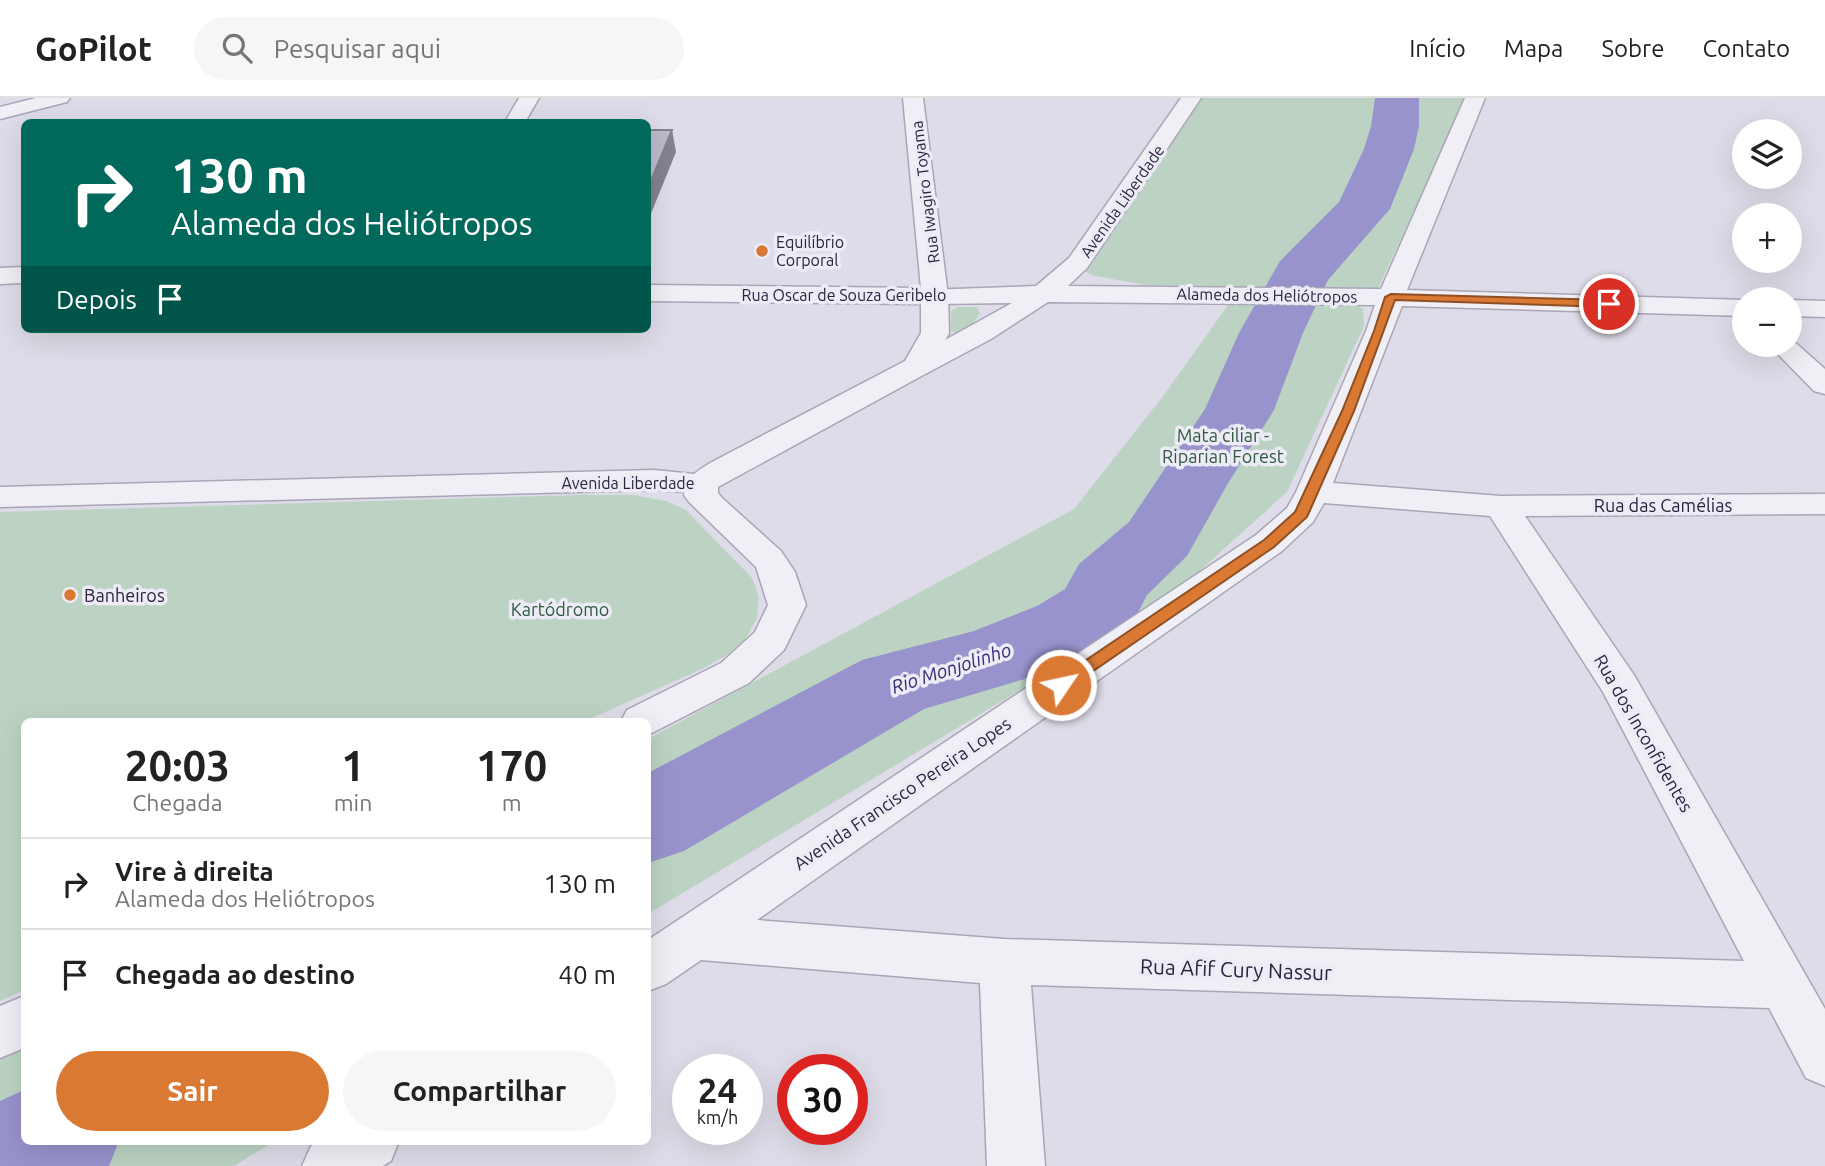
<!DOCTYPE html>
<html lang="pt">
<head>
<meta charset="utf-8">
<style>
  :root { --surface:#fff; --page:#f6f6f6; --text:#222; --muted:#767676; --line:#e0e0e0; --accent:#da7934 }
  body { margin:0; font-family:Ubuntu,sans-serif; background:var(--page); color:var(--text); height:100vh; display:flex; flex-direction:column; font-size:26px; white-space:nowrap }
  * { box-sizing:border-box; margin:0 }
  p { font-size:23px; color:var(--muted) }
  .icon { flex:none; width:38px; height:38px; fill:none; stroke:currentColor; stroke-width:2; stroke-linecap:round; stroke-linejoin:round }
  .map { position:relative; flex:1; overflow:hidden }
  .drawer { position:absolute; left:21px; top:620px; width:630px; height:427px; display:flex; flex-direction:column; background:var(--surface); border-radius:10px; box-shadow:0 7px 28px #0002 }
  .drawer>* { flex:none }
  .hud { position:absolute; left:21px; top:21px; width:630px; height:214px; border-radius:10px; box-shadow:0 7px 28px #0002; background:#00695c; color:#fff; overflow:hidden }
  .fabs { position:absolute; left:1732px; top:21px; display:grid; gap:14px }
  .fabs a { display:grid; place-items:center; width:70px; height:70px; border-radius:50%; background:var(--surface); box-shadow:0 7px 28px #0002; font-size:35px }
  .speed { position:absolute; left:672px; top:956px; display:flex; gap:14px; font-size:35px; font-weight:700; text-align:center }
  .speed>* { display:grid; place-content:center; width:91px; height:91px; border-radius:50%; background:var(--surface); box-shadow:0 7px 28px #0002; line-height:1 }
  .speed small { font-size:18px; font-weight:400 }
  .speed .limit { border:10px solid #d22; background:#fff; color:#111 }
  .pin { position:absolute; display:grid; place-items:center; width:60px; height:60px; color:#fff; margin:-30px; border:4px solid #fff; border-radius:50%; box-shadow:0 2px 7px #0007 }
  .me { position:absolute; width:77px; margin:-38px; rotate:56deg; stroke-linejoin:round; filter:drop-shadow(0 0 5px #0008) }
  .turn { display:flex; align-items:center; gap:24px; height:147px; padding:0 35px; font-size:32px }
  .turn .icon { width:91px; height:91px; stroke-width:2.5 }
  .turn b { display:block; font-size:49px; line-height:60px }
  .then { display:flex; align-items:center; height:66px; padding:0 35px; background:#0003; gap:14px; font-size:26px }
  .eta { display:flex; justify-content:space-evenly; align-items:center; height:119px; text-align:center }
  .eta b { font-size:42px; font-weight:700; line-height:49px }
  .primary-button { display:flex; gap:14px; margin-top:auto; padding:14px 35px }
  .primary-button a { flex:1; height:80px; border-radius:42px; background:var(--accent); color:#fff; font-size:28px; font-weight:700; line-height:80px; text-align:center }
  .primary-button a+a { background:var(--page); color:var(--text) }
  ul { padding:0; list-style:none }
  li { display:flex; align-items:center; gap:21px; height:91px; padding:0 35px; border-top:2px solid var(--line) }
  li div { flex:1 }
  li b { display:block; font-size:26px }
  li em { font-style:normal }
  header { display:flex; align-items:center; gap:42px; box-sizing:border-box; height:98px; padding:0 35px; background:var(--surface); border-bottom:2px solid var(--line) }
  header strong { font-size:33px }
  nav { display:flex; gap:38px; margin-inline-start:auto; font-size:24px }
  .search { width:490px; height:63px; background:var(--page); display:flex; align-items:center; gap:18px; box-sizing:border-box; padding:0 24px; border-radius:38px; color:var(--muted); font-size:26px }
  .map>svg:first-child { display:block }
  .green { fill:#bcd3c3 }
  .lines { fill:none; stroke-linecap:round; stroke-linejoin:round }
  .river { fill:#9893cc; fill-rule:evenodd }
  .minor-casing { stroke:#a8a5b5; stroke-width:3 }
  .tertiary-casing { stroke:#a8a5b5; stroke-width:3 }
  .minor { fill:#f1eff6; fill-rule:evenodd }
  .tertiary { fill:#f1eff6; fill-rule:evenodd }
  .shaded-wall { fill:#84828e }
  .building { fill:#bcb9cb; stroke:#84828e; stroke-width:2 }
  .route { fill:#da7934; stroke:#8e4f22; stroke-width:2 }
  .poi-dot { fill:#da7934; stroke:#edebf5; stroke-width:2.5 }
  .labels { text-anchor:middle; dominant-baseline:central; stroke-width:7; stroke-linejoin:round; paint-order:stroke }
  .far-street-label { font-size:16px; fill:#2a243f; stroke:#edebf5 }
  .far-poi-label { font-size:16px; fill:#2a243f; stroke:#edebf5; text-anchor:start }
  .park-label { font-size:18px; fill:#315c41; stroke:#edebf5 }
  .street-label { font-size:18px; fill:#2a243f; stroke:#edebf5 }
  .poi-label { font-size:18px; fill:#2a243f; stroke:#edebf5; text-anchor:start }
  .water-label { font-size:19px; font-style:italic; fill:#342b77; stroke:#edebf5 }
  .near-street-label { font-size:21px; fill:#2a243f; stroke:#edebf5 }
</style>
</head>
<body>
<header>
<strong>GoPilot</strong>
<div class="search"><svg class="icon" aria-label="search" viewBox="0 0 24 24"><circle cx="10" cy="10" r="6"/><path d="M15 15l6 6"/></svg>Pesquisar aqui</div>
<nav><a>Início</a><a>Mapa</a><a>Sobre</a><a>Contato</a></nav>
</header>
<div class="map">
<svg width="1825" height="1068" viewBox="0 0 1825 1068">
  <rect width="100%" height="100%" fill="#dedce8"/>
  <g class="green">
    <path d="M1202,0h265l-89,190 -233,-3 -50,-9 -13,-6z"/>
    <path d="M1348,202l15,9 1,17 -77,166 -91,82 -149,100 -399,240v-175l426,-230 90,-114 67,-94z"/>
    <path d="M958,209h19l3,6 -8,12 -18,8 -3,-3v-19z"/>
    <path d="M580,397h53l33,6 20,9 66,68 7,18 -2,22 -12,22 -18,15 -27,15 -115,51h-561v269l-24,11v-489z"/>
    <path d="M24,941v102h251l-41,25h-234v-116z"/>
  </g>
  <g class="lines">
    <g class="river">
      <path d="M1375,0h44v28l-5,23 -24,60 -62,71 -25,53 -29,77 -47,75 -40,71 -40,39 -16,31 -32,22 -61,27 -114,34 -240,142 -36,12v-90l214,-113 112,-29 63,-25 28,-17 14,-25 50,-42 76,-113 34,-76 41,-72 59,-59 25,-53 7,-23z"/>
      <path d="M24,992v51h95l-10,25h-109v-65z"/>
    </g>
    <g class="minor-casing">
      <g id="minor">
        <path d="M36,0h34l-3,4 -67,17v-12z"/>
        <path d="M519,0h20l-14,24h-20z"/>
        <path d="M1181,0h20l-114,170 -19,18 313,3 84,-191h20l-78,192 338,10v16l-343,-10 -69,177 168,13 324,-2v20l-300,2 109,159 191,334v77l-19,-8 -37,-70 -738,-23 14,181h-58l-7,-183 -279,-23 -35,24 -18,7v-51l608,-405 31,-27 9,-16 70,-161 9,-26 -327,-3 -57,37 -64,34 -10,3 -10,-3 -5,-6 5,-6 105,-58 -77,1 -9,-2 -4,-6 4,-6 110,-4 33,-28zM1324,405l166,13 113,176 141,269 -740,-22 -247,-19 525,-369 31,-29z"/>
        <path d="M1790,202l35,1v16l-35,-1z"/>
        <path d="M1790,240l35,31v25l-11,-3 -45,-46h21z"/>
        <path d="M654,372l60,6 5,7 -5,7 -12,3 -48,-3 -654,17v-20z"/>
        <path d="M319,1043h80l-8,20 -8,5h-81l9,-20z"/>
      </g>
    </g>
    <g class="tertiary-casing">
      <g id="tertiary">
        <path d="M903,0h20l25,198 1,37 -17,34 -5,6 -209,114v6l3,4 60,54 14,21 11,33 -22,45 -35,33 -101,52v-14h-27l6,-11 94,-47 34,-31 13,-27 -12,-38 -67,-65 -5,-7c2,-18 12,-23 26,-32l195,-102 16,-28v-29l-273,-3v-16l273,3z"/>
        <path d="M24,169v16l-24,1v-16z"/>
        <path d="M24,898v52l-24,10v-52z"/>
      </g>
    </g>
    <use href="#minor" class="minor"/>
    <use href="#tertiary" class="tertiary"/>
  </g>
  <path class="shaded-wall" d="M672,32l4,22 -28,69v-33z"/>
  <path class="building" d="M648,32h24l-24,58z"/>
  <path class="route" d="M1391,196l218,6 5,4 -5,3 -214,-7 -41,111 -47,106 -33,30 -207,142h-12l-2,-4 2,-4 209,-141 31,-28 47,-101 32,-80 11,-34z"/>
  <g class="poi-dot">
    <circle cx="762" cy="153" r="7"/>
    <circle cx="70" cy="497" r="7"/>
  </g>
  <g class="labels">
    <g class="far-street-label">
      <text transform="translate(925 94) rotate(-97)">Rua Iwagiro Toyama</text>
      <text transform="translate(1122 103) rotate(-55)">Avenida Liberdade</text>
      <text x="844" y="197">Rua Oscar de Souza Geribelo</text>
      <text transform="translate(1267 197) rotate(1)">Alameda dos Heliótropos</text>
      <text x="628" y="385">Avenida Liberdade</text>
    </g>
    <g class="far-poi-label">
      <text x="776" y="144">Equilíbrio<tspan x="776" dy="18">Corporal</tspan></text>
    </g>
    <g class="park-label">
      <text x="1223" y="337">Mata ciliar -<tspan x="1223" dy="21">Riparian Forest</tspan></text>
      <text x="560" y="511">Kartódromo</text>
    </g>
    <g class="street-label">
      <text x="1663" y="407">Rua das Camélias</text>
      <text transform="translate(1644 635) rotate(60)">Rua dos Inconfidentes</text>
      <text transform="translate(902 695) rotate(-34)">Avenida Francisco Pereira Lopes</text>
    </g>
    <g class="poi-label">
      <text x="84" y="497">Banheiros</text>
    </g>
    <g class="water-label">
      <text transform="translate(951 570) rotate(-18)">Rio Monjolinho</text>
    </g>
    <g class="near-street-label">
      <text transform="translate(1236 871) rotate(2)">Rua Afif Cury Nassur</text>
    </g>
  </g>
</svg>
<div class="fabs">
<a><svg class="icon" aria-label="layers" viewBox="0 0 24 24"><path d="M12 4l9 5-9 5-9-5zM3 14l9 5 9-5"/></svg></a>
<a>+</a>
<a>−</a>
</div>
<div class="speed"><div>24<small>km/h</small></div><div class="limit">30</div></div>
<div class="pin" style="left:1609px;top:206px;background:#d93025"><svg class="icon" aria-label="arrive" viewBox="0 0 24 24"><path d="M6 21V4h12l-3 4 3 4H6"/></svg></div>
<svg class="me" style="left:1061px;top:587px" viewBox="-20 -20 40 40"><circle r="17" fill="#da7934" stroke="#fff" stroke-width="3"/><path d="M0-11L8 9 0 5-8 9z" fill="#fff"/></svg>
<div class="hud">
<div class="turn"><svg class="icon" aria-label="right" viewBox="0 0 24 24"><path d="M7 20v-9h11M14 6l5 5-5 5"/></svg><div><b>130 m</b>Alameda dos Heliótropos</div></div>
<div class="then">Depois<svg class="icon" aria-label="arrive" viewBox="0 0 24 24"><path d="M6 21V4h12l-3 4 3 4H6"/></svg></div>
</div>
<section class="drawer">
<div class="eta">
<div><b>20:03</b><p>Chegada</p></div>
<div><b>1</b><p>min</p></div>
<div><b>170</b><p>m</p></div>
</div>
<ul>
<li><svg class="icon" aria-label="right" viewBox="0 0 24 24"><path d="M7 20v-9h11M14 6l5 5-5 5"/></svg><div><b>Vire à direita</b><p>Alameda dos Heliótropos</p></div><em>130 m</em></li>
<li><svg class="icon" aria-label="arrive" viewBox="0 0 24 24"><path d="M6 21V4h12l-3 4 3 4H6"/></svg><div><b>Chegada ao destino</b></div><em>40 m</em></li>
</ul>
<div class="primary-button"><a>Sair</a><a>Compartilhar</a></div>
</section>
</div>
</body>
</html>
